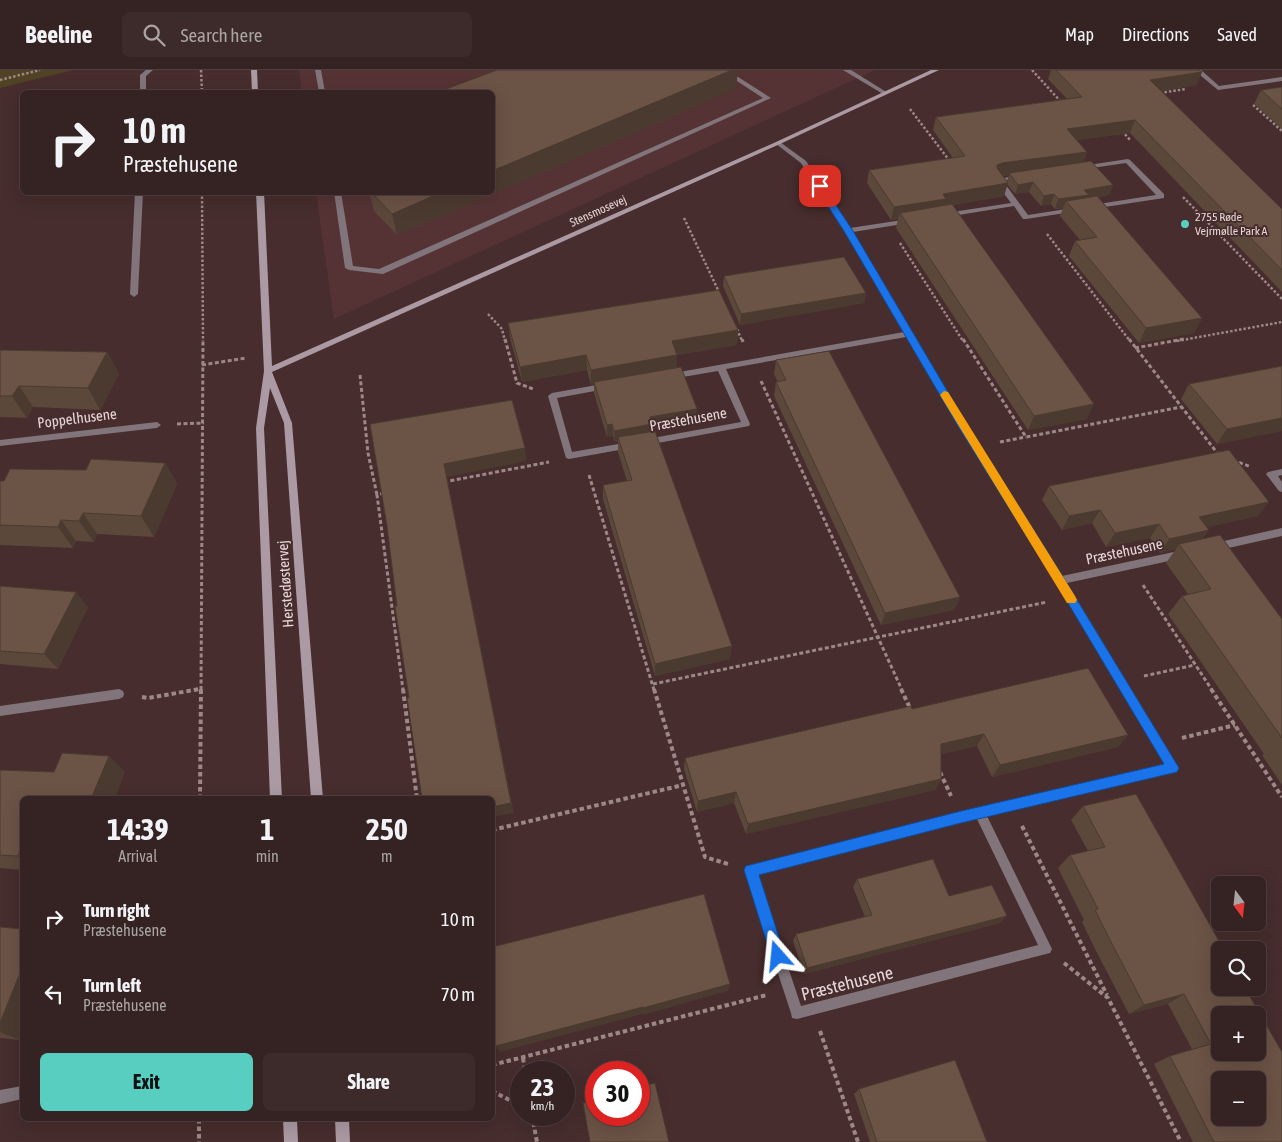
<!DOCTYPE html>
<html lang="en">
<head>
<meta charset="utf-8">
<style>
  :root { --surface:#352222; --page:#3d2a2a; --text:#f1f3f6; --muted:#aaa4a5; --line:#4f3f40; --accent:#58cec0 }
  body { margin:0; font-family:"Asap Condensed",sans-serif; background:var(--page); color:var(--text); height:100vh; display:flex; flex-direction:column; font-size:19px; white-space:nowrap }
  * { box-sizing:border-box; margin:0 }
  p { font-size:16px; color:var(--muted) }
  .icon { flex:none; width:28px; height:28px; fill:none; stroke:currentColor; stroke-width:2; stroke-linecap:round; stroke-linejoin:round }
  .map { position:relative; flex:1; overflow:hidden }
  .details { position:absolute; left:20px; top:726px; width:475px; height:325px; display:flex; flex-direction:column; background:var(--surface); border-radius:8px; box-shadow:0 5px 20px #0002,0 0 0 1px var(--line) }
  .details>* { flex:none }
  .hud { position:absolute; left:20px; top:20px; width:475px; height:105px; border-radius:8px; box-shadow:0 5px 20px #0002,0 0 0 1px var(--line); background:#352222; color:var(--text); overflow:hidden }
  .needle { width:32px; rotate:165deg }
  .tools { position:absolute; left:1211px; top:806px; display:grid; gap:10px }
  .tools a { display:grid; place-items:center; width:55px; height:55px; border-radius:8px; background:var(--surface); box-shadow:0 5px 20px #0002,0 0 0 1px var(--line); font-size:25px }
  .speed { position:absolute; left:510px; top:991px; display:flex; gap:10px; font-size:25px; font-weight:700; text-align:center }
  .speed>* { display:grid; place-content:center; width:65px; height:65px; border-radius:50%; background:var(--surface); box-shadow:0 5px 20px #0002,0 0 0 1px var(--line); line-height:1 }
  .speed small { font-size:12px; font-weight:400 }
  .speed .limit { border:8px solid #d22; background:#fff; color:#111 }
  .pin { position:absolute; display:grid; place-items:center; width:42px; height:42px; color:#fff; margin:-21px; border-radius:10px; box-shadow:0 2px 8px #0006 }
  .me { position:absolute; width:55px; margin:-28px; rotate:342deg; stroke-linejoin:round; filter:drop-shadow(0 0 4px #0008) }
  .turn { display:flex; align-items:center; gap:18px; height:105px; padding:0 20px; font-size:22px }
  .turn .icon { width:65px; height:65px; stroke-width:2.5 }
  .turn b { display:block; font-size:35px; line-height:42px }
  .eta { display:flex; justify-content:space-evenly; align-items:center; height:85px; text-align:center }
  .eta b { font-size:30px; font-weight:700; line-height:35px }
  .action { display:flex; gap:10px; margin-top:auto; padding:10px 20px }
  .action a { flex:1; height:58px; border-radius:8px; background:var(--accent); color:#111; font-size:20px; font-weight:700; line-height:58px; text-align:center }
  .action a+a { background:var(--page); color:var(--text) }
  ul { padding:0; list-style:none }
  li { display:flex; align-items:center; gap:15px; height:75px; padding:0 20px }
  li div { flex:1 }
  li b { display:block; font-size:19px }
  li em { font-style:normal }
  header { display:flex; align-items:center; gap:30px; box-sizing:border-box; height:70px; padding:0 25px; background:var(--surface); border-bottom:1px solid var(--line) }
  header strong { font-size:24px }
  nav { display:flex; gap:28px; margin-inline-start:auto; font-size:18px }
  .search { width:350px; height:45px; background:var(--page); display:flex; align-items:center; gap:12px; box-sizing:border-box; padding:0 18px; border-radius:8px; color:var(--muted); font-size:19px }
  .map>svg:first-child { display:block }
  .built { fill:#553334 }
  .green { fill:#504225 }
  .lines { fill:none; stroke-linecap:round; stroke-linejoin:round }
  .path-far2 { stroke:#9d8787; stroke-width:2.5; stroke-dasharray:2.5 2; stroke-linecap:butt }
  .path-far1 { stroke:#9d8787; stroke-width:3; stroke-dasharray:4 2.5; stroke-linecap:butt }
  .path { stroke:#9d8787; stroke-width:4; stroke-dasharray:4.5 3; stroke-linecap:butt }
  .lane { fill:#81757b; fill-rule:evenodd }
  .street { fill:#81757b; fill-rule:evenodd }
  .secondary { fill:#ab99a3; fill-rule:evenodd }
  .wall { fill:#5c473b; fill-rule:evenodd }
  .shaded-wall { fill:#4b3a30 }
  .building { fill:#6b5345; stroke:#4b3a30; fill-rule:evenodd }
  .route { fill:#1a73e8; stroke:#114b97 }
  .slow { fill:#f59e0b }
  .poi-dot { fill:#58cec0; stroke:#472d2d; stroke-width:2 }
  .labels { text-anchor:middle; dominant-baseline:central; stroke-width:4; stroke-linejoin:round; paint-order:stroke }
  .far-street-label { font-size:12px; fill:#e7d5d5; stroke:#472d2d }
  .far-poi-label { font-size:12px; fill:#e7d5d5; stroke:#472d2d; text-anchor:start }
  .street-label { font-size:15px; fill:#e7d5d5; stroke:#472d2d }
  .near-street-label { font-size:18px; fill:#e7d5d5; stroke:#472d2d }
</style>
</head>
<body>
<header>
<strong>Beeline</strong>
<div class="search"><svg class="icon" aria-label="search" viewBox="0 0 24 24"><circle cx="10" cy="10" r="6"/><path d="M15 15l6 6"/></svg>Search here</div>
<nav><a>Map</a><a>Directions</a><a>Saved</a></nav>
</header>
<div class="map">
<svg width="1282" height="1072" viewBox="0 0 1282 1072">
  <rect width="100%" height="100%" fill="#472d2d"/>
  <path class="built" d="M299,0h576l-541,249 -18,-126 176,-1v-100h-190z"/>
  <path class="green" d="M0,0h73l-73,18z"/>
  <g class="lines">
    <g class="path-far2">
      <path d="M201,0l1,22"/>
      <path d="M1032,0l30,33"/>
      <path d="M0,10l40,-10"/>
      <path d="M1160,23l26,-4"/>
      <path d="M1253,35l29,26"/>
      <path d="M910,39l39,51"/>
      <path d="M1122,61l9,10"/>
      <path d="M202,122l1,149"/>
      <path d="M1183,127l99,102"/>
      <path d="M684,148l35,74"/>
      <path d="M1047,164l83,107"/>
      <path d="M900,173l63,98"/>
      <path d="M488,244l14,15 3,12"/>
      <path d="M737,259l5,12"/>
      <path d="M1177,271l105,-19"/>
    </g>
    <g class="path-far1">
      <path d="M505,269l12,44 16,6"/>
      <path d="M742,269l1,3"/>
      <path d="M963,269l63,98 155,-30"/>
      <path d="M1129,269l89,115"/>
      <path d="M1135,278l49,-9"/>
      <path d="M202,295l44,-7"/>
      <path d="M360,305l8,78 9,42"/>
      <path d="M761,311l141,309"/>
      <path d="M177,354l27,-1"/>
      <path d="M1000,372l26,-5"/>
      <path d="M1233,390l18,7"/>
      <path d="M589,405l65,215"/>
      <path d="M444,412l105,-20"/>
      <path d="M384,423l-7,2 26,195"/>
      <path d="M1143,515l69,105"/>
      <path d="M1144,606l51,-11"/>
      <path d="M653,614l394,-82"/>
      <path d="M194,620l6,-1"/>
      <path d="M201,620l2,-351"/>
    </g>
    <g class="path">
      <path d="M403,619l14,110"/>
      <path d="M654,619l51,168 23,7"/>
      <path d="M901,619l9,19"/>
      <path d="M1211,619l71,108"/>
      <path d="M142,627l6,1 52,-9"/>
      <path d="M1182,668l53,-13"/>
      <path d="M940,702l11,24"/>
      <path d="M200,729l1,-110"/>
      <path d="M1022,756l85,169"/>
      <path d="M492,760l191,-45"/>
      <path d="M1064,893l44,35 73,144"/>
      <path d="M820,961l38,111"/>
      <path d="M523,988l2,14"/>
      <path d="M492,995l275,-70"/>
      <path d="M492,1021l29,15"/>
      <path d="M532,1045l5,27"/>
      <path d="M199,1049v23"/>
    </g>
    <g class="lane">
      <path d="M146,0h7l-7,6v16h-6v-17z"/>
      <path d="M315,0h6l4,22h-6z"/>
      <path d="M720,0h7l44,28 -388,176 -34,-4 -4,-2 -11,-76h7l12,74 26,3 384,-171z"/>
      <path d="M843,0h8l37,23 -5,1z"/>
      <path d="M135,122h8l-5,102 -4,3 -4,-3z"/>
    </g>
    <g class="street">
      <path d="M1194,0h7l18,16 63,-9v4l-64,9z"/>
      <path d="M776,72h4l26,19 44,67 59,-9 4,2 -4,2 -56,9 111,189 98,155 121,-26 5,4 -5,4 -116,25 112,185 -2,4 -4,1 -186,43 63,129 2,4 -2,4 -253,66 -5,-1 -1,-5 -47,-143 2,-4 215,-54 204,-47 -108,-182 -99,-158 -52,-88 -180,32 24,55 -1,2 -102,19 -3,-1 -1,-2 4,-3 94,-17 -23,-51 -47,8 -3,-1v-4l236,-42 -60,-101 -43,-68 -25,-19zM977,749l61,126 -237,61 -44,-132z"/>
      <path d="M1128,89l2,1 34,34v4l-138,21h-3l-9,-13 -68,11 -4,-2 4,-2 65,-10 -17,-23 2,-1zM1126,93l30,32 -128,20 -25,-34z"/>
      <path d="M608,313l4,3 -1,2 -54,10 15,54 58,-10 4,3 -4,3 -61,11 -3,-1 -18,-62 4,-3z"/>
      <path d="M157,352l4,3 -4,3 -157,18v-6z"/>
      <path d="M1282,399v6l-4,1 4,6v10l-3,-1 -13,-17 2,-2z"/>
      <path d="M1282,458v8l-67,15 -5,-4 5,-4z"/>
      <path d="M119,619l4,2 1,3 -1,3 -4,2 -119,17v-10z"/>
      <path d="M22,1016v13l-22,5v-14z"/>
    </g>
    <g class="secondary">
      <path d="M251,0h6l1,22h-6z"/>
      <path d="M931,0h8l-159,74 -508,228 20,51 31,376h-12l-27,-376 -14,-35 -6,40 18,371h-12l-14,-371 8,-57 -8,-179h8l8,174 504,-224z"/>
      <path d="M283,1049h14l1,23h-14z"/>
      <path d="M335,1049h14l1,23h-14z"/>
    </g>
  </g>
  <g class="wall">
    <path d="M1051,0l151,2 -6,13 -35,6 121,118v83l-152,-159 -53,7 10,12 -4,10 30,23 -4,10 -12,2 105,121 -8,15 -55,10 -70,-87 6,-15 5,-1 -20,-24 3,-8 -8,1 -4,-5 -10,2 -12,-14 -14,2 -8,-10 -3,12 -52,9 135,214 -59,11 -132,-202 2,-9 -7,1 -24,-37 2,-13 84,-12 -20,-28 3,-13 131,-18 -19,-20zM1009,105l-2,6 -5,-5z"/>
    <path d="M1282,17v42l-28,-25 7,-14z"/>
    <path d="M736,19l-339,146 -23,-24 -5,-19h123z"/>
    <path d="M724,206l142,17 -2,10 -124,22 -17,-39z"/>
    <path d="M508,253l230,7 -1,15 -60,10v12l19,54 -44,8v2l78,228 -75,17 -52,-177v-14l24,-4 -9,-29v-10h-3l-2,-6 -6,1 -13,-44v-9l-3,1 -4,-15 -65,12 -12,-44z"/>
    <path d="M0,280l107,2 12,22 -19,36 -67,-3 -6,11 -27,-1z"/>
    <path d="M776,290l184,237 -6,13 -73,15 -107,-229 2,-14h2l-4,-8z"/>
    <path d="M1282,296v65l-65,13 -36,-45 8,-15z"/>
    <path d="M165,393l12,21 -23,53 -57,-3 -3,8 -18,-1 -3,7 -73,-3v-64h4l82,-11z"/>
    <path d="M1049,416l209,30 -52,11 -3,12 79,80v166l-20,-30 2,-1 -96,-140 14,-18 6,-2 -22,-31 10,-14 -16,4 -10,-15 -44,9 -14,-24 -30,7 -20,-30z"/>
    <path d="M0,516l88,21 -30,62 -58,-5z"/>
    <path d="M912,639l216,26 -10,12 -126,30 -15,-31 -36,8v25l-6,11 -189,44 -12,-31 -37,9 -13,-43 1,-11z"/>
    <path d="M0,700l54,2h71l-103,27v71l-22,-2z"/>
    <path d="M1083,736l199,336h-89l-39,-78 16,-8 22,-7 -24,-45 -39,10 -34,-65 -13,-27 2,-2 -26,-52 12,-13 18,-4 -17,-31z"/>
    <path d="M857,809l92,17 51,27 -196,51 -11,-33 3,-7 69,-17 -12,-30z"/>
    <path d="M0,857l22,2v104l-2,7 -20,-2z"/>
    <path d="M859,1019l128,53h-117l-16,-48z"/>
  </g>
  <g class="shaded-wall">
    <path d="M732,0h6l-2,19 -339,146 -5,-21 50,-22h50v-21z"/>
    <path d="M1202,2l-6,13 -51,8 5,-13z"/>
    <path d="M1135,50l-5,13 -68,9 5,-13z"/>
    <path d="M1087,82l-5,13 -73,8v2l-11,1 -5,2 4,-13 5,-2z"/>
    <path d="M1033,112l-4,10 -14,2 3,-9z"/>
    <path d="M1008,113l-4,13 -104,17 -2,6 -7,1 3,-13 49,-13z"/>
    <path d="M1113,115l-4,10 -43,6 -3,7 -8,1 3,-10 26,-9z"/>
    <path d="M1054,124l-3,10 -10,2 3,-10z"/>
    <path d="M866,223l-2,10 -124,22 1,-11z"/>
    <path d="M1202,248l-8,15 -55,10 7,-15z"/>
    <path d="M738,260l-1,15 -60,10v15l-83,12v2l-3,1v-15l81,-29z"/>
    <path d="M107,282l12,22 -19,36 -12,-22z"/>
    <path d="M586,285l1,15 -65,12 -2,-15z"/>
    <path d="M19,316l14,21 -6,11 -15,-22z"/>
    <path d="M1094,334l-7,15 -59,11 6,-14z"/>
    <path d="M697,339l-1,12 -44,8v7l-34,1v5h-3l-1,-11 36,-14z"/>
    <path d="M1282,348v13l-65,13 10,-15z"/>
    <path d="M612,354l1,12 -6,1v-12z"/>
    <path d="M525,378l2,13 -80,16 67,336 -22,4v-10l-48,-343z"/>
    <path d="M165,393l12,21 -23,53 -13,-21z"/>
    <path d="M1269,432l-11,14 -69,15 10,-14z"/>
    <path d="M1100,440l-8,13 -30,7 7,-14z"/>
    <path d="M83,443l14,21 -3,8 -15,-21z"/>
    <path d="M61,450l15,21 -3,7 -15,-21z"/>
    <path d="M1159,454l-9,14 -44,9 9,-14z"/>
    <path d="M1209,460l-10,14h-20l-3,5 -16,4 9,-14z"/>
    <path d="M76,522l12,15 -30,62 -14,-15z"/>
    <path d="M960,527l-6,13 -73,15 4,-12z"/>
    <path d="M732,576l-2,13 -75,17v-12z"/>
    <path d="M984,664l-7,12 -42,10 6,-12z"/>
    <path d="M1128,665l-10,12 -126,30 8,-12z"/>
    <path d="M109,686l16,16 -10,27h-24z"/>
    <path d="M941,709l-6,11 -189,44 2,-10z"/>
    <path d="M736,722l-2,11 -37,9 1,-11z"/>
    <path d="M20,780l2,1v8l-4,-3z"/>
    <path d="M1007,846l-7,7 -196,51 3,-6z"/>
    <path d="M22,898v65l-2,7 -20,-8v-9z"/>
    <path d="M730,914l-2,7 -85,24v-7z"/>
    <path d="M1184,924l-16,10 -39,10 15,-9z"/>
    <path d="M643,937v7l-143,38 -4,-6z"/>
  </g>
  <g class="building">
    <path d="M497,0h235l-240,101v-79h-54z"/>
    <path d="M1056,0h143l3,2 -52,8 132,129v61l-147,-150 -68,9 20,23 -85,11 -5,2v3l11,15 -65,11 3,5 -52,8 -25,-37 96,-14 -29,-39 146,-20z"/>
    <path d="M1282,17v22l-21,-19z"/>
    <path d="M1091,91l22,24 -29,5 5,5 -31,4 -4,-5 -10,2 -11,-14 -15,3 -9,-12z"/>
    <path d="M371,122h71l-50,22z"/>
    <path d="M1097,126l105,122 -56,10 -71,-87 22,-4 -31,-36z"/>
    <path d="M952,134l142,200 -60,12 -134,-203z"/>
    <path d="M844,187l22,36 -125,21 -17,-38z"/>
    <path d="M719,220l19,40 -66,11 5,14 -86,15 -5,-15 -66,12 -12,-44z"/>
    <path d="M0,280l107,2 -19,36 -69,-2 -7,10h-12z"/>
    <path d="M829,281l131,246 -75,16 -109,-231 10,-2 -10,-20z"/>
    <path d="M1282,296v52l-55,11 -38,-45z"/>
    <path d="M681,297l16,42 -47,8 2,7 -38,7 -2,-7 -5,1 -13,-43z"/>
    <path d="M512,330l13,48 -81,16 67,339 -19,4v-8h-70l-15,-101h2l-14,-92h2l-10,-80 -17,-102z"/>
    <path d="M655,361l77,215 -77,18 -52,-179 29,-5 -14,-43z"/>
    <path d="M1229,380l40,52 -70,15 10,13 -40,9 -10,-15 -44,9 -15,-23 -31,6 -20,-30z"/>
    <path d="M91,389l74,4 -24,53 -58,-3 -4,8 -18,-1 -3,7 -58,-2v-44h4l6,-12 76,1z"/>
    <path d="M1220,465l62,84v119l-100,-142 29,-7 -32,-45z"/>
    <path d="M0,516l76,6 -32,62 -44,-3z"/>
    <path d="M1088,598l40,67 -128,30 -16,-31 -43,10v35l-193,45 -12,-32 -38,9 -13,-43 226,-52 1,3z"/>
    <path d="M62,683l47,3 -18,43h-69v51h-2l-2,6 -18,-1v-85l54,2z"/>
    <path d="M1136,724l88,156h-4v38h25l37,64v90h-68l-44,-86 41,-12 -27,-50 -40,11 -35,-67 -14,-28 3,-1 -28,-54 35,-8 -22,-41zM1220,945h38v37h-38zM1220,1010h38v38h-38z"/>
    <path d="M933,789l16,37 43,-11 15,31 -200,52 -11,-34 76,-19 -15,-36z"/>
    <path d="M704,824l26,90 -87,24v-1l-147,39 -4,-22v-77z"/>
    <path d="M0,857l22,2v39l-22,55z"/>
    <path d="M955,990l32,82h-110l-18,-53z"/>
    <path d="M655,1013l14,59h-79l-7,-39 13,-3v15h43v-28z"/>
  </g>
  <path class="route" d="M820,113l2,1 31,47 112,190 98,156 116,191 -2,4 -4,1 -212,50 -202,52 26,81 -2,5 -5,2 -5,-2 -2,-5 -27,-86 2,-4 215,-55 203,-47 -108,-181 -98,-157 -114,-195 -29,-45z"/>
  <path class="slow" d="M944,321l4,1 127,204 2,4 -2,3h-8l-127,-208z"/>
  <circle class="poi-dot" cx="1185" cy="154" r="5"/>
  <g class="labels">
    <g class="far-street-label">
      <text transform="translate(598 141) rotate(-24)">Stensmosevej</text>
    </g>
    <g class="far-poi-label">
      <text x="1195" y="147">2755 Røde<tspan x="1195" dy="14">Vejrmølle Park A</tspan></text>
    </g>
    <g class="street-label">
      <text transform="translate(77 348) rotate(-7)">Poppelhusene</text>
      <text transform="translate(688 349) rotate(-10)">Præstehusene</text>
      <text transform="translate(1124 481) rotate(-12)">Præstehusene</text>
      <text transform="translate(285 514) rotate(-94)">Herstedøstervej</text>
    </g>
    <g class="near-street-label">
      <text transform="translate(847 913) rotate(-14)">Præstehusene</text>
    </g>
  </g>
</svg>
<div class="tools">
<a><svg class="needle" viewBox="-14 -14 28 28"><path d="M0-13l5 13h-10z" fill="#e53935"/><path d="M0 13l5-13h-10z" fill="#aaa4a5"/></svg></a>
<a><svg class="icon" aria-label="search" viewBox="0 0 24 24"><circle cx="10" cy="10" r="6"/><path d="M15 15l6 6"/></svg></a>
<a>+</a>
<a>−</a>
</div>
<div class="speed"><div>23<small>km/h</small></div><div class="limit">30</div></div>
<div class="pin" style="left:820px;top:116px;background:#d93025"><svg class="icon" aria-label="arrive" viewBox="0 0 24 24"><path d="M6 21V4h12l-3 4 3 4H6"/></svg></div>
<svg class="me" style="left:778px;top:886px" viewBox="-20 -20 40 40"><path d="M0-17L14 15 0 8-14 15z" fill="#1a73e8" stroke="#fff" stroke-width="4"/></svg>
<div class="hud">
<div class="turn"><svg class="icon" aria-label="right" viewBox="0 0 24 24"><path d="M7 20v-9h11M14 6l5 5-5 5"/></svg><div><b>10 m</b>Præstehusene</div></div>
</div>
<section class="details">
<div class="eta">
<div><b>14:39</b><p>Arrival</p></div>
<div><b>1</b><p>min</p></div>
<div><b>250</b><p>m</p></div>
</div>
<ul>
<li><svg class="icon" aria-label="right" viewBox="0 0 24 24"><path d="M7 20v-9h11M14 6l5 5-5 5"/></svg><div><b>Turn right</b><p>Præstehusene</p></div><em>10 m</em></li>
<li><svg class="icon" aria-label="left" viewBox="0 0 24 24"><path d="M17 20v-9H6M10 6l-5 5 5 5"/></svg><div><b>Turn left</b><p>Præstehusene</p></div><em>70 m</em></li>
</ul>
<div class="action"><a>Exit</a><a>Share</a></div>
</section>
</div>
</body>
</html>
